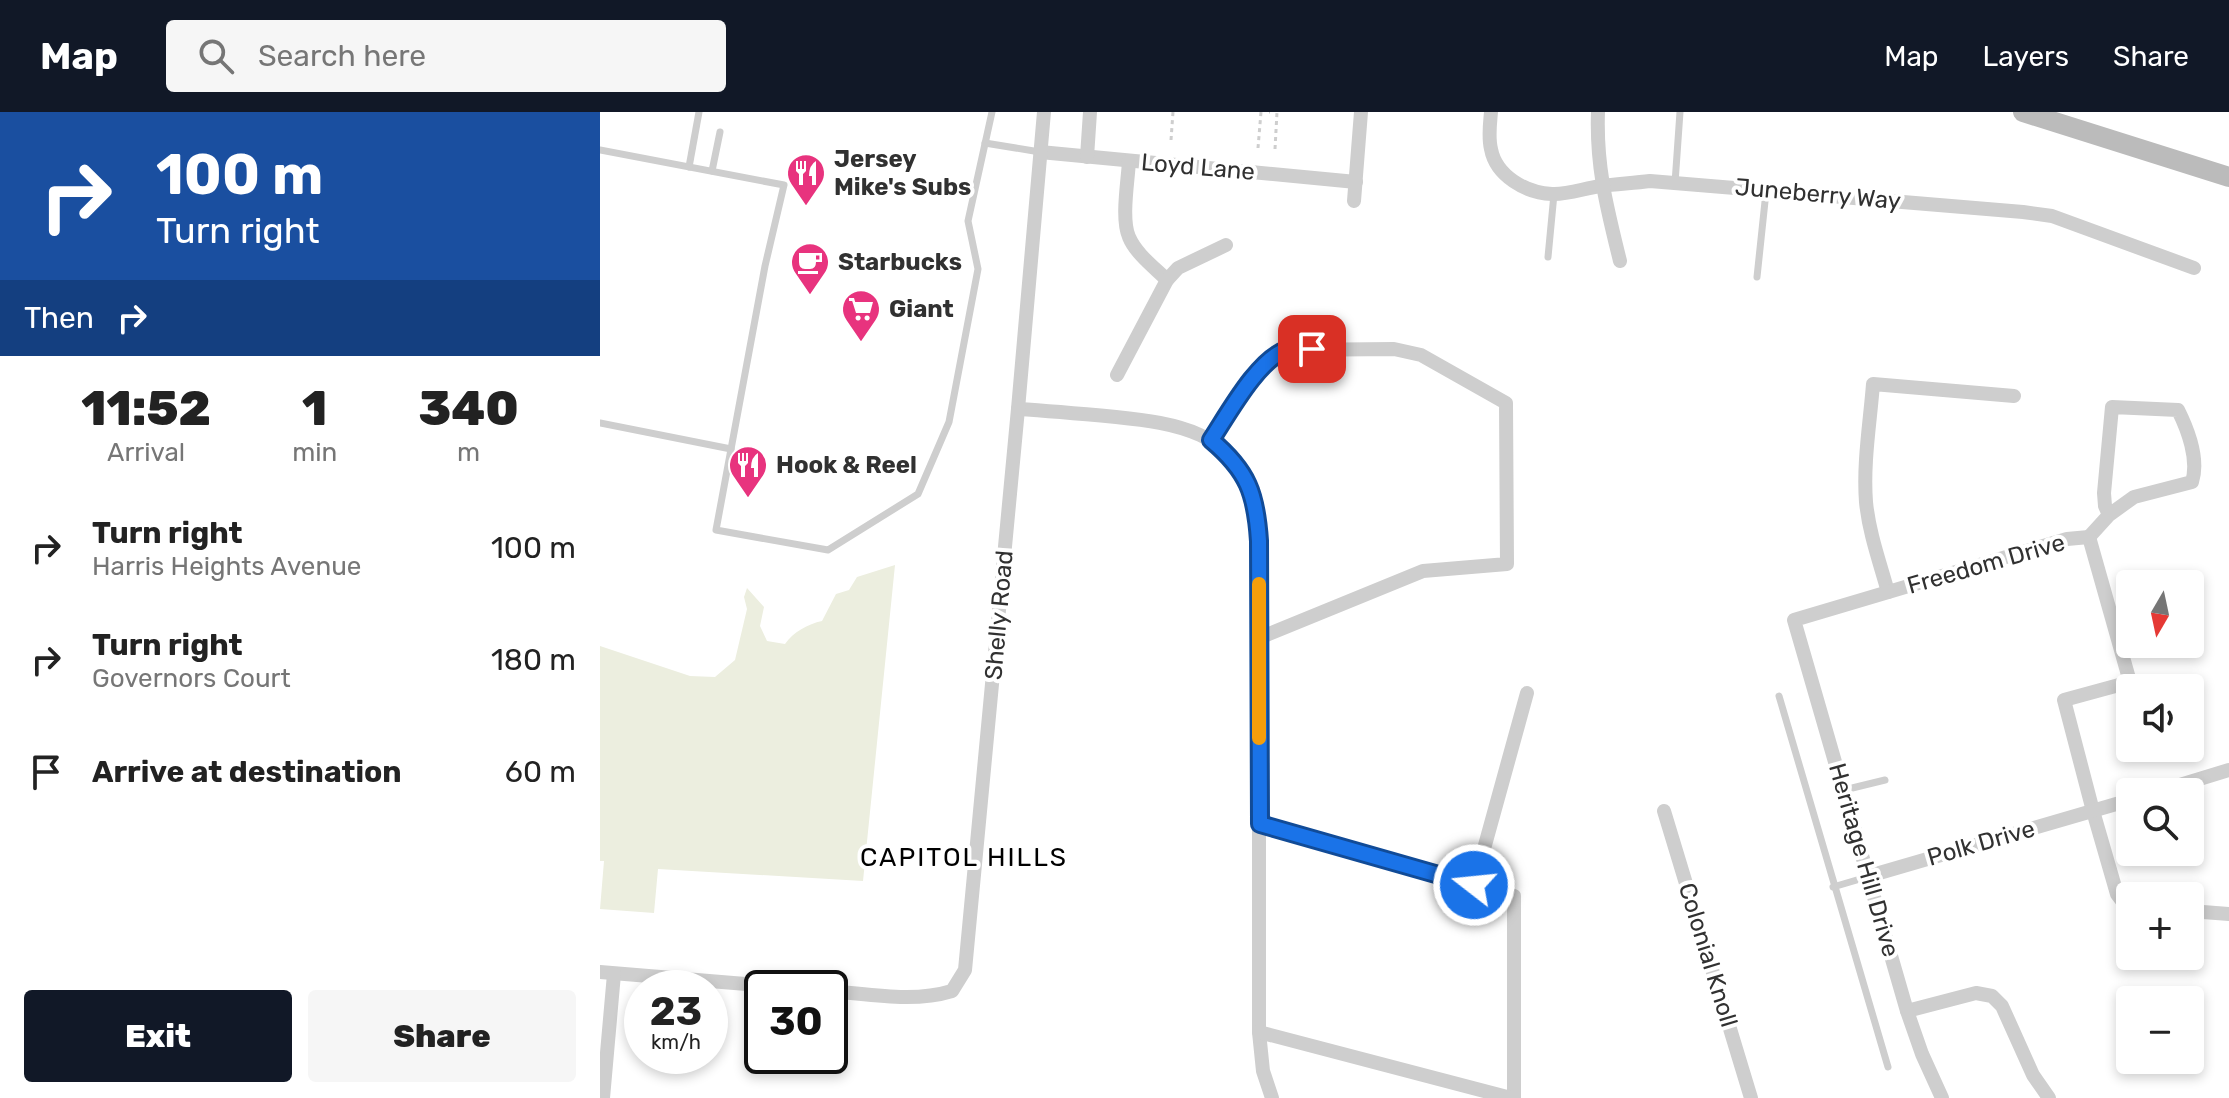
<!DOCTYPE html>
<html lang="en">
<head>
<meta charset="utf-8">
<style>
  :root { --surface:#fff; --page:#f6f6f6; --text:#222; --muted:#767676; --accent:#111827 }
  body { margin:0; font-family:Rubik,sans-serif; background:var(--page); color:var(--text); height:100vh; display:flex; flex-direction:column; font-size:30px; white-space:nowrap }
  * { box-sizing:border-box; margin:0 }
  p { font-size:26px; color:var(--muted) }
  .icon { flex:none; width:44px; height:44px; fill:none; stroke:currentColor; stroke-width:2; stroke-linecap:round; stroke-linejoin:round }
  .map { position:relative; flex:1; overflow:hidden }
  .drawer { display:flex; flex-direction:column; background:var(--surface); width:600px }
  .drawer>* { flex:none }
  .banner { background:#1a4fa0; color:#fff; overflow:hidden }
  .needle { width:52px; rotate:189deg }
  .fabs { position:absolute; left:1516px; top:458px; display:grid; gap:16px }
  .fabs a { display:grid; place-items:center; width:88px; height:88px; border-radius:8px; background:var(--surface); box-shadow:0 4px 12px #0003; font-size:40px }
  .speed { position:absolute; left:24px; top:858px; display:flex; gap:16px; font-size:40px; font-weight:700; text-align:center }
  .speed>* { display:grid; place-content:center; width:104px; height:104px; border-radius:50%; background:var(--surface); box-shadow:0 4px 12px #0003; line-height:1 }
  .speed small { font-size:20px; font-weight:400 }
  .speed .limit { border:4px solid #111; border-radius:12px; background:#fff; color:#111 }
  .pin { position:absolute; display:grid; place-items:center; width:68px; height:68px; color:#fff; margin:-34px; border-radius:16px; box-shadow:0 4px 12px #0006 }
  .me { position:absolute; width:88px; margin:-44px; rotate:286deg; stroke-linejoin:round; filter:drop-shadow(0 0 6px #0008) }
  .turn { display:flex; align-items:center; gap:28px; height:168px; padding:0 24px; font-size:36px }
  .turn .icon { width:104px; height:104px; stroke-width:2.5 }
  .turn b { display:block; font-size:56px; line-height:68px }
  .then { display:flex; align-items:center; height:76px; padding:0 24px; background:#0003; gap:16px; font-size:30px }
  .eta { display:flex; justify-content:space-evenly; align-items:center; height:136px; text-align:center }
  .eta b { font-size:48px; font-weight:800; line-height:56px }
  .button { display:flex; gap:16px; margin-top:auto; padding:16px 24px }
  .button a { flex:1; height:92px; border-radius:8px; background:var(--accent); color:#fff; font-size:32px; font-weight:800; line-height:92px; text-align:center }
  .button a+a { background:var(--page); color:var(--text) }
  ul { padding:0; list-style:none }
  li { display:flex; align-items:center; gap:24px; height:112px; padding:0 24px }
  li div { flex:1 }
  li b { display:block; font-size:30px }
  li em { font-style:normal }
  header { display:flex; align-items:center; gap:48px; box-sizing:border-box; height:112px; padding:0 40px; background:var(--accent); color:#fff }
  header strong { font-size:38px }
  nav { display:flex; gap:44px; margin-inline-start:auto; font-size:28px }
  .search { width:560px; height:72px; background:var(--page); display:flex; align-items:center; gap:20px; box-sizing:border-box; padding:0 28px; border-radius:8px; color:var(--muted); font-size:30px }
  main { display:flex; flex:1; min-height:0 }
  .map>svg:first-child { display:block }
  .green { fill:#eceedf }
  .lines { fill:none; stroke-linecap:round; stroke-linejoin:round }
  .path { stroke:#cecece; stroke-width:3; stroke-dasharray:4 4; stroke-linecap:butt }
  .lane { stroke:#cecece; stroke-width:7 }
  .street { stroke:#cecece; stroke-width:14 }
  .secondary { stroke:#bbb; stroke-width:20 }
  .route-casing { stroke:#114b97; stroke-width:20 }
  .route { stroke:#1a73e8; stroke-width:14 }
  .slow { stroke:#f59e0b; stroke-width:14 }
  .labels { text-anchor:middle; dominant-baseline:central; stroke-width:8; stroke-linejoin:round; paint-order:stroke }
  .poi-label { font-size:24px; font-weight:bold; fill:#313131; stroke:#fff; text-anchor:start }
  .street-label { font-size:24px; fill:#313131; stroke:#fff }
  .neighbourhood-label { font-size:26px; letter-spacing:2px; fill:#000; stroke:#fff }
</style>
</head>
<body>
<header>
<strong>Map</strong>
<div class="search"><svg class="icon" aria-label="search" viewBox="0 0 24 24"><circle cx="10" cy="10" r="6"/><path d="M15 15l6 6"/></svg>Search here</div>
<nav><a>Map</a><a>Layers</a><a>Share</a></nav>
</header>
<main>
<section class="drawer">
<div class="banner">
<div class="turn"><svg class="icon" aria-label="right" viewBox="0 0 24 24"><path d="M7 20v-9h11M14 6l5 5-5 5"/></svg><div><b>100 m</b>Turn right</div></div>
<div class="then">Then<svg class="icon" aria-label="right" viewBox="0 0 24 24"><path d="M7 20v-9h11M14 6l5 5-5 5"/></svg></div>
</div>
<div class="eta">
<div><b>11:52</b><p>Arrival</p></div>
<div><b>1</b><p>min</p></div>
<div><b>340</b><p>m</p></div>
</div>
<ul>
<li><svg class="icon" aria-label="right" viewBox="0 0 24 24"><path d="M7 20v-9h11M14 6l5 5-5 5"/></svg><div><b>Turn right</b><p>Harris Heights Avenue</p></div><em>100 m</em></li>
<li><svg class="icon" aria-label="right" viewBox="0 0 24 24"><path d="M7 20v-9h11M14 6l5 5-5 5"/></svg><div><b>Turn right</b><p>Governors Court</p></div><em>180 m</em></li>
<li><svg class="icon" aria-label="arrive" viewBox="0 0 24 24"><path d="M6 21V4h12l-3 4 3 4H6"/></svg><div><b>Arrive at destination</b></div><em>60 m</em></li>
</ul>
<div class="button"><a>Exit</a><a>Share</a></div>
</section>
<div class="map">
<svg width="1629" height="986" viewBox="0 0 1629 986">
  <rect width="100%" height="100%" fill="#fff"/>
  <path class="green" d="M295,453l-32,316 -205,-12 -4,44 -54,-4 4,-48h-4v-215l90,30 25,1 20,-17 12,-51 -3,-12 3,-9 17,19 -4,19 7,15 18,3c8,-12 23,-20 37,-23l14,-27 13,-4 8,-13z"/>
  <g class="lines">
    <g class="path">
      <path d="M669,0h1"/>
      <path d="M571,28l2,-28"/>
      <path d="M658,36l3,-36"/>
      <path d="M675,37l2,-37"/>
    </g>
    <g class="lane">
      <path d="M385,31l55,9"/>
      <path d="M0,38l184,35 -19,81 -49,264 112,20 90,-56 31,-72 29,-153 -10,-48 24,-109"/>
      <path d="M89,55l10,-55"/>
      <path d="M112,59l8,-39"/>
      <path d="M1075,71l5,-71"/>
      <path d="M948,145l6,-63"/>
      <path d="M1157,165l9,-85"/>
      <path d="M0,311l131,26"/>
      <path d="M1179,584l109,371"/>
      <path d="M1244,678l41,-10"/>
      <path d="M1233,775l34,-10"/>
    </g>
    <g class="street">
      <path d="M891,0c-1,12 -3,25 0,37 5,27 35,44 61,45 15,1 33,-6 49,-8 16,-2 33,-3 49,-5l373,31 29,4 142,52"/>
      <path d="M998,0c-2,55 9,96 22,149"/>
      <path d="M440,40l316,30"/>
      <path d="M487,45l3,-45"/>
      <path d="M529,49c-1,20 -8,58 0,76 7,17 26,31 38,43"/>
      <path d="M754,89l7,-89"/>
      <path d="M517,263l50,-95 11,-12 48,-23"/>
      <path d="M418,297c33,2 66,5 98,8 59,6 119,15 138,81 4,14 4,29 5,43v491l4,39 9,27"/>
      <path d="M611,328l46,-68 11,-12 20,-10 106,-1 27,6 85,48 1,161 -84,7 -164,67"/>
      <path d="M1489,425l41,145 -66,18 29,111 24,83 6,8 7,3"/>
      <path d="M1489,425l20,-22 25,-18 58,-15c7,-22 -4,-52 -14,-72l-66,-3 -8,86 1,13 4,9"/>
      <path d="M1288,480c-8,-29 -19,-59 -22,-90 -3,-39 4,-79 7,-118l141,12"/>
      <path d="M1557,680l72,-22"/>
      <path d="M1064,699l87,287"/>
      <path d="M660,712l254,72v202"/>
      <path d="M1269,764l261,-76"/>
      <path d="M874,773l53,-192"/>
      <path d="M1590,799l39,3"/>
      <path d="M0,860l195,16"/>
      <path d="M230,879c40,3 83,12 122,0l13,-21 53,-561 26,-297"/>
      <path d="M1307,899l69,-18 16,3 10,10 31,69 16,23"/>
      <path d="M659,920l252,66"/>
      <path d="M3,986l11,-124"/>
      <path d="M1342,986l-20,-44 -15,-43 -113,-391 273,-81 22,-2"/>
    </g>
    <path class="secondary" d="M1423,0l206,65"/>
  </g>
  <g class="lines">
    <g class="route-casing">
      <path id="route" d="M712,237c-8,1 -18,-1 -25,1 -28,7 -60,66 -76,90 37,31 45,54 48,101l1,283 214,61"/>
    </g>
    <use href="#route" class="route"/>
    <path class="slow" d="M659,472v154"/>
  </g>
  <defs>
    <g id="restaurant-pin" transform="scale(2)"><path d="M0 17L-7.5 6A9.5 9.5 0 1 1 7.5 6Z" fill="#e8337e" stroke="#fff"/><path d="M-5-6h1v4h1v-4h1v4h1v-4h1v5L-1.5 .5V6h-2V.5L-5-1ZM5-6V6H3V1.5H1.5Q1.5-4 5-6Z" fill="#fff"/></g>
    <g id="cafe-pin" transform="scale(2)"><path d="M0 17L-7.5 6A9.5 9.5 0 1 1 7.5 6Z" fill="#e8337e" stroke="#fff"/><path d="M-5.5-4.5H6V0H3Q3 3.5 0 3.5H-2.5Q-5.5 3.5-5.5 0ZM3-3.2v2h1.7v-2ZM-6 4.5H4V6H-6Z" fill="#fff"/></g>
    <g id="supermarket-pin" transform="scale(2)"><path d="M0 17L-7.5 6A9.5 9.5 0 1 1 7.5 6Z" fill="#e8337e" stroke="#fff"/><path d="M-6-5.5h2.5l.6 2H6L4.5 2H-2.5L-4.4-4H-6ZM-1.5 3.2a1.3 1.3 0 1 0 .1 0ZM3 3.2a1.3 1.3 0 1 0 .1 0Z" fill="#fff"/></g>
  </defs>
  <g fill-rule="evenodd">
    <use href="#restaurant-pin" x="206" y="61"/>
    <use href="#cafe-pin" x="210" y="150"/>
    <use href="#supermarket-pin" x="261" y="197"/>
    <use href="#restaurant-pin" x="148" y="353"/>
  </g>
  <g class="labels">
    <g class="poi-label">
      <text x="234" y="47">Jersey<tspan x="234" dy="28">Mike's Subs</tspan></text>
      <text x="238" y="150">Starbucks</text>
      <text x="289" y="197">Giant</text>
      <text x="176" y="353">Hook &amp; Reel</text>
    </g>
    <g class="street-label">
      <text transform="translate(598 55) rotate(5)">Loyd Lane</text>
      <text transform="translate(1218 82) rotate(5)">Juneberry Way</text>
      <text transform="translate(1386 452) rotate(-16)">Freedom Drive</text>
      <text transform="translate(399 503) rotate(-85)">Shelly Road</text>
      <text transform="translate(1381 731) rotate(-16)">Polk Drive</text>
      <text transform="translate(1264 748) rotate(74)">Heritage Hill Drive</text>
      <text transform="translate(1108 843) rotate(73)">Colonial Knoll</text>
    </g>
    <g class="neighbourhood-label">
      <text x="364" y="745">CAPITOL HILLS</text>
    </g>
  </g>
</svg>
<div class="fabs">
<a><svg class="needle" viewBox="-14 -14 28 28"><path d="M0-13l5 13h-10z" fill="#e53935"/><path d="M0 13l5-13h-10z" fill="#767676"/></svg></a>
<a><svg class="icon" aria-label="sound" viewBox="0 0 24 24"><path d="M4 9h4l5-4v14l-5-4H4zM17 9q2 3 0 6"/></svg></a>
<a><svg class="icon" aria-label="search" viewBox="0 0 24 24"><circle cx="10" cy="10" r="6"/><path d="M15 15l6 6"/></svg></a>
<a>+</a>
<a>−</a>
</div>
<div class="speed"><div>23<small>km/h</small></div><div class="limit">30</div></div>
<div class="pin" style="left:712px;top:237px;background:#d93025"><svg class="icon" aria-label="arrive" viewBox="0 0 24 24"><path d="M6 21V4h12l-3 4 3 4H6"/></svg></div>
<svg class="me" style="left:874px;top:773px" viewBox="-20 -20 40 40"><circle r="17" fill="#1a73e8" stroke="#fff" stroke-width="3"/><path d="M0-11L8 9 0 5-8 9z" fill="#fff"/></svg>
</div>
</main>
</body>
</html>
